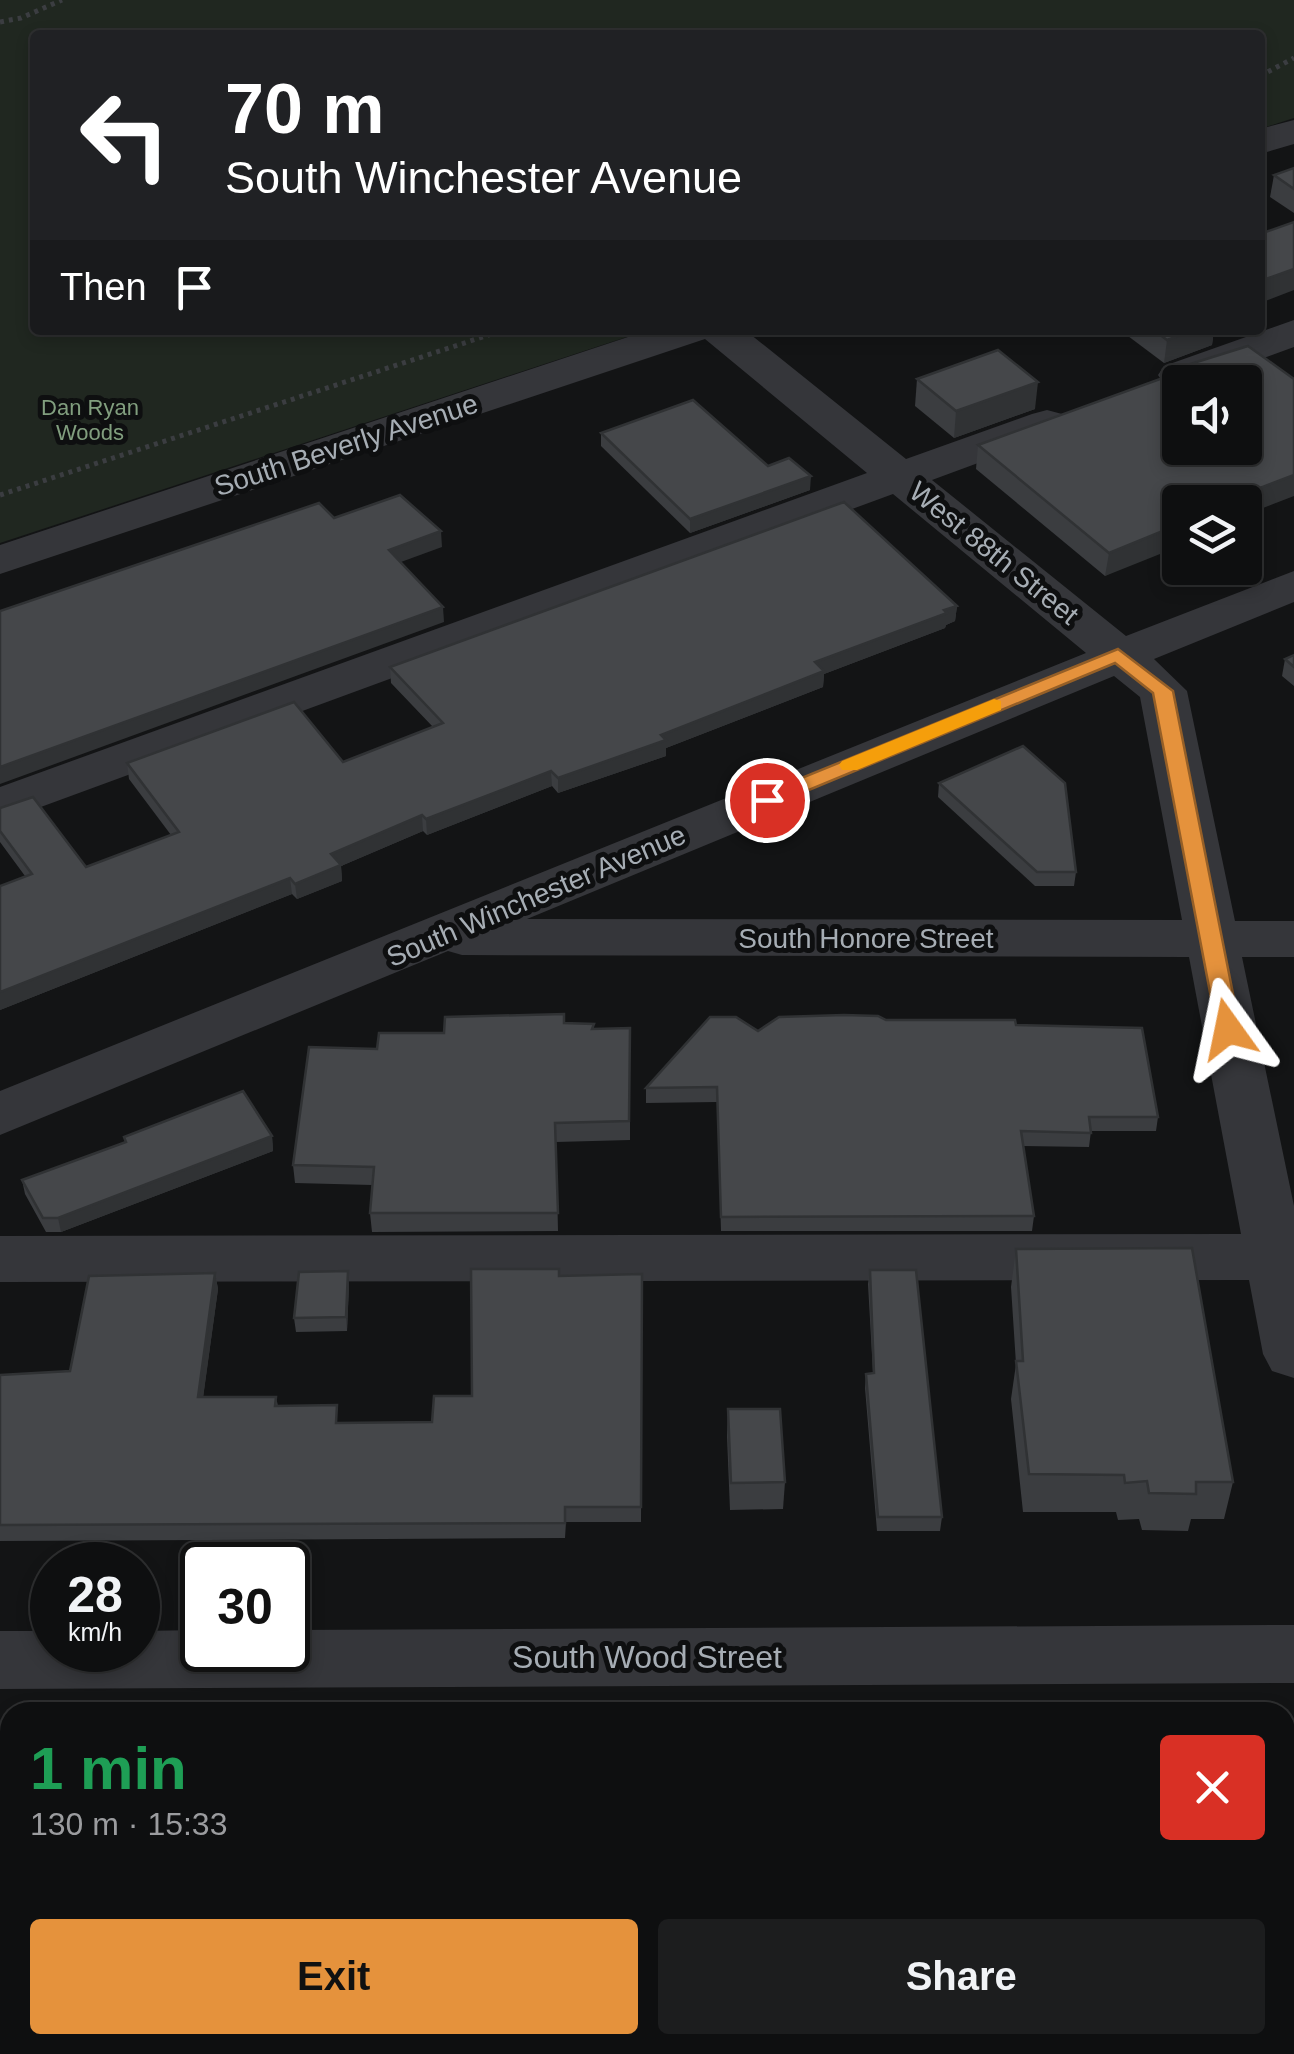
<!DOCTYPE html>
<html lang="en">
<head>
<meta charset="utf-8">
<style>
  :root { --surface:#0e0f10; --page:#1c1d1e; --text:#f1f3f6; --muted:#9b9c9f; --line:#2e2f30; --accent:#e5923c }
  body { margin:0; font-family:Helvetica,sans-serif; background:var(--page); color:var(--text); height:100vh; display:flex; flex-direction:column; font-size:38px; white-space:nowrap }
  * { box-sizing:border-box; margin:0 }
  p { font-size:32px; color:var(--muted) }
  .icon { flex:none; width:55px; height:55px; fill:none; stroke:currentColor; stroke-width:2; stroke-linecap:round; stroke-linejoin:round }
  .map { position:relative; flex:1; overflow:hidden }
  .panel { position:absolute; left:0px; top:1702px; width:1295px; height:352px; display:flex; flex-direction:column; background:var(--surface); border-radius:30px 30px 0 0; box-shadow:0 5px 15px #0003,0 0 0 2px var(--line) }
  .panel>* { flex:none }
  .guide { position:absolute; left:30px; top:30px; width:1235px; height:305px; border-radius:10px; box-shadow:0 5px 15px #0003,0 0 0 2px var(--line); background:#202124; color:#fff; overflow:hidden }
  .controls { position:absolute; left:1162px; top:365px; display:grid; gap:20px }
  .controls a { display:grid; place-items:center; width:100px; height:100px; border-radius:10px; background:var(--surface); box-shadow:0 5px 15px #0003,0 0 0 2px var(--line); font-size:50px }
  .speed { position:absolute; left:30px; top:1542px; display:flex; gap:20px; font-size:50px; font-weight:700; text-align:center }
  .speed>* { display:grid; place-content:center; width:130px; height:130px; border-radius:50%; background:var(--surface); box-shadow:0 5px 15px #0003,0 0 0 2px var(--line); line-height:1 }
  .speed small { font-size:25px; font-weight:400 }
  .speed .limit { border:5px solid #111; border-radius:15px; background:#fff; color:#111 }
  .pin { position:absolute; display:grid; place-items:center; width:85px; height:85px; color:#fff; margin:-42px; border:5px solid #fff; border-radius:50%; box-shadow:0 2px 10px #0007 }
  .me { position:absolute; width:110px; margin:-55px; rotate:348deg; stroke-linejoin:round; filter:drop-shadow(0 0 8px #0008) }
  .turn { display:flex; align-items:center; gap:35px; height:210px; padding:0 30px; font-size:45px }
  .turn .icon { width:130px; height:130px; stroke-width:2.5 }
  .turn b { display:block; font-size:70px; line-height:85px }
  .then { display:flex; align-items:center; height:95px; padding:0 30px; background:#0003; gap:20px; font-size:38px }
  .round { display:grid; place-items:center; flex:none; width:105px; height:105px; border-radius:10px; background:var(--page) }
  .head { display:flex; align-items:center; justify-content:space-between; height:170px; padding:0 30px }
  h1 { font-size:60px; font-weight:700; line-height:75px; color:#1e9e55 }
  .cta { display:flex; gap:20px; margin-top:auto; padding:20px 30px }
  .cta a { flex:1; height:115px; border-radius:10px; background:var(--accent); color:#111; font-size:40px; font-weight:700; line-height:115px; text-align:center }
  .cta a+a { background:var(--page); color:var(--text) }
  .map>svg:first-child { display:block }
  .green { fill:#202720 }
  .lines { fill:none; stroke-linecap:round; stroke-linejoin:round }
  .path { stroke:#3b3d41; stroke-width:5; stroke-dasharray:4 5; stroke-linecap:butt }
  .minor { fill:#35363a; fill-rule:evenodd }
  .wall { fill:#3b3d40 }
  .shaded-wall { fill:#303234 }
  .building { fill:#45474a; stroke:#303234; stroke-width:2.5; fill-rule:evenodd }
  .route { fill:#e5923c; stroke:#955f27; stroke-width:2.5 }
  .slow { fill:#f59e0b }
  .labels { text-anchor:middle; dominant-baseline:central; stroke-width:10; stroke-linejoin:round; paint-order:stroke }
  .far-park-label { font-size:22px; fill:#819e7e; stroke:#0e0f10 }
  .street-label { font-size:28px; fill:#a6adb4; stroke:#0e0f10 }
  .near-street-label { font-size:32px; fill:#a6adb4; stroke:#0e0f10 }
</style>
</head>
<body>
<div class="map">
<svg width="1294" height="2054" viewBox="0 0 1294 2054">
  <rect width="100%" height="100%" fill="#131415"/>
  <path class="green" d="M0,0h1294v118l-34,11v-94h-1225v295h613l-648,213z"/>
  <g class="lines">
    <g class="path">
      <path d="M0,22l21,-4 41,-18"/>
      <path d="M1260,76l34,-18"/>
      <path d="M0,495l504,-165"/>
    </g>
    <g class="minor">
      <path d="M1294,120v24l-34,10v-25z"/>
      <path d="M1294,320v27l-96,35h-18l-1,6 -15,-4 -6,-9 6,-9z"/>
      <path d="M649,330h96l161,129 126,-45 15,-4 15,4 7,9 -7,9 -130,48 194,156 168,-65v31l-140,57 33,32 48,230h59v36h-52l52,249v172l-22,-7 -9,-17 -14,-74 -1249,2v-46l1241,-2 -52,-277 -727,-2 -14,-4 -448,184v-44l1086,-438 -193,-159 -893,328v-35l867,-314 -162,-134 -705,235v-29zM1114,676l26,21 42,223 -655,-1z"/>
      <path d="M1294,1625v58l-1294,6v-58h52v19h86v-19l64,-1v20h86v-20z"/>
    </g>
  </g>
  <g class="wall">
    <path d="M1294,168v45l-24,-16 4,-22z"/>
    <path d="M1120,330h94l-2,15 -48,18z"/>
    <path d="M917,379l118,30 -81,29 -39,-32z"/>
    <path d="M601,433l167,33 42,24 -120,43 -89,-87z"/>
    <path d="M978,445l267,57 -140,74 -129,-107z"/>
    <path d="M957,606l-2,15 -9,4 -1,3 -121,46 -1,13 -157,61v8l-108,37 -6,-7 -125,49 -4,-4 -82,35 1,15 -45,18 -5,-5 -292,116v-124l25,-10 -25,-34v-34l86,59 85,-32 -42,-56 -2,-16 216,-1 90,-35 -42,-44 -1,-16z"/>
    <path d="M1294,655v31l-12,-10 3,-17z"/>
    <path d="M939,783l137,89 -2,14h-39l-97,-89z"/>
    <path d="M886,1020l130,5 142,92 -2,14h-65l-2,16 -66,-1 11,70 -2,15h-311l-4,-129 -71,1v-15l112,-57z"/>
    <path d="M564,1023l30,6 36,-1v112l-74,2 2,89 -186,1 -2,-19 2,-28 -77,-2 -2,-18 84,-116 67,-16z"/>
    <path d="M272,1136l1,15 -212,81h-15l-21,-38 -3,-14 103,-38 -1,-5z"/>
    <path d="M1016,1249l217,233 -9,37h-33l-3,12 -46,-1 -3,-11 -21,1 -2,-8h-93l-12,-113 5,-35 -5,-77z"/>
    <path d="M870,1270l72,247 -2,14h-63l-12,-143 1,-14 7,-1 -5,-89z"/>
    <path d="M215,1273l3,16 -15,108h73l2,9 61,17 93,-1 40,-26 87,-120 83,-2 -1,248h-75l-1,16 -565,3v-166l70,-4z"/>
    <path d="M349,1285l-2,46 -51,1 -2,-14z"/>
    <path d="M728,1409l57,73 -2,27 -53,1 -3,-74z"/>
    <path d="M0,1776h10v171l-10,1z"/>
    <path d="M1175,2045h97l1,9h-96z"/>
  </g>
  <g class="shaded-wall">
    <path d="M1294,269v21l-34,13v-22z"/>
    <path d="M1195,330h19l-2,15 -48,18 3,-23z"/>
    <path d="M1038,382l-3,27 -81,29 2,-27z"/>
    <path d="M1294,475v21l-49,19v-13h-15l1,-3z"/>
    <path d="M811,476l-1,14 -120,43v-14z"/>
    <path d="M1180,524v22l-75,30 4,-23z"/>
    <path d="M441,531l1,16 -52,19 -1,-16z"/>
    <path d="M957,606l-2,15 -9,4 -1,3 -121,46 -1,13 -157,61v8l-108,37v-15l103,-43 154,-73z"/>
    <path d="M443,607l1,15 -444,162v-17z"/>
    <path d="M551,771l1,15 -125,49 -1,-16z"/>
    <path d="M422,815l1,16 -82,35 1,15 -45,18 -2,-15 36,-30z"/>
    <path d="M290,878l2,16 -292,116v-18z"/>
    <path d="M272,1136l1,15 -212,81 -3,-14z"/>
    <path d="M348,1271l1,14 -2,46 -1,-14z"/>
    <path d="M215,1273l3,16 -17,124 -3,-16z"/>
  </g>
  <g class="building">
    <path d="M1294,168v21l-20,-14z"/>
    <path d="M1294,222v47l-34,12v-47z"/>
    <path d="M1154,330h41l-28,10z"/>
    <path d="M1248,346l46,33v96l-63,24 4,3h-55v22l-71,29 -131,-108 207,-75 2,-5zM1180,382h65v66h-65z"/>
    <path d="M998,350l40,32 -82,29 -39,-32z"/>
    <path d="M693,400l75,66 21,-8 22,18 -121,43 -89,-86z"/>
    <path d="M400,495l41,36 -52,19 54,57 -443,160v-156l319,-108 15,15z"/>
    <path d="M844,502l113,104 -13,4 3,3 -132,49 9,9 -163,64 5,5 -108,38 -7,-7 -125,48 -4,-4 -91,39 10,11 -46,19 -5,-6 -290,114v-106l32,-12 -32,-43v-23l33,-11 53,70 93,-35 -52,-69 167,-61 49,60 100,-39 -53,-56z"/>
    <path d="M1294,655v12l-9,-8z"/>
    <path d="M1023,746l42,37 11,89h-39l-98,-89z"/>
    <path d="M564,1014v9l30,1 -2,5 38,-1 -1,93 -74,2 3,90h-188l4,-46 -81,-2 16,-118 68,2 2,-16h65l1,-16z"/>
    <path d="M844,1015l34,1 8,4h129l1,5 126,3 16,89h-69l2,16 -70,-2 13,85 -313,1 -4,-130 -71,1 64,-71h26l22,14 21,-14z"/>
    <path d="M243,1091l29,45 -214,82h-15l-21,-38 104,-38 -2,-5z"/>
    <path d="M1192,1248l41,234h-37v12l-47,-1 -2,-12 -22,2 -1,-8 -95,-1 -13,-113h7l-7,-112z"/>
    <path d="M471,1269h88v7l83,-2 -1,233h-76v16l-565,2v-150l70,-4 19,-95 126,-3 -17,124h78l-1,9 62,-1 -1,18 96,-1 2,-26h38z"/>
    <path d="M870,1270h46l26,247h-64l-12,-143 8,-1z"/>
    <path d="M348,1271l-2,46 -52,1 5,-46z"/>
    <path d="M728,1409h52l5,73 -54,1z"/>
    <rect x="0" y="1776" width="10" height="157"/>
    <path d="M49,2045h74l-1,9h-74z"/>
    <rect x="473" y="2045" width="72" height="9"/>
    <path d="M659,2045h241l84,2 1,7h-326z"/>
    <path d="M1180,2045h92l1,9h-91z"/>
  </g>
  <path class="route" d="M1118,649l55,42 67,338 -4,6 -8,2 -11,-8 -64,-336 -38,-30 -340,141 -8,2 -10,-6 3,-5z"/>
  <path class="slow" d="M994,699l7,2v9l-144,60h-15l-3,-5 3,-4z"/>
  <g class="labels">
    <g class="far-park-label">
      <text x="90" y="407">Dan Ryan<tspan x="90" dy="25">Woods</tspan></text>
    </g>
    <g class="street-label">
      <text transform="translate(346 445) rotate(-18)">South Beverly Avenue</text>
      <text transform="translate(994 553) rotate(39)">West 88th Street</text>
      <text transform="translate(536 896) rotate(-23)">South Winchester Avenue</text>
      <text x="866" y="938">South Honore Street</text>
    </g>
    <g class="near-street-label">
      <text x="647" y="1657">South Wood Street</text>
    </g>
  </g>
</svg>
<div class="controls">
<a><svg class="icon" aria-label="sound" viewBox="0 0 24 24"><path d="M4 9h4l5-4v14l-5-4H4zM17 9q2 3 0 6"/></svg></a>
<a><svg class="icon" aria-label="layers" viewBox="0 0 24 24"><path d="M12 4l9 5-9 5-9-5zM3 14l9 5 9-5"/></svg></a>
</div>
<div class="speed"><div>28<small>km/h</small></div><div class="limit">30</div></div>
<div class="pin" style="left:767px;top:800px;background:#d93025"><svg class="icon" aria-label="arrive" viewBox="0 0 24 24"><path d="M6 21V4h12l-3 4 3 4H6"/></svg></div>
<svg class="me" style="left:1228px;top:1029px" viewBox="-20 -20 40 40"><path d="M0-17L14 15 0 8-14 15z" fill="#e5923c" stroke="#fff" stroke-width="4"/></svg>
<div class="guide">
<div class="turn"><svg class="icon" aria-label="left" viewBox="0 0 24 24"><path d="M17 20v-9H6M10 6l-5 5 5 5"/></svg><div><b>70 m</b>South Winchester Avenue</div></div>
<div class="then">Then<svg class="icon" aria-label="arrive" viewBox="0 0 24 24"><path d="M6 21V4h12l-3 4 3 4H6"/></svg></div>
</div>
<section class="panel">
<div class="head"><div><h1>1 min</h1><p>130 m · 15:33</p></div><a class="round" style="background:#d93025;color:#fff"><svg class="icon" aria-label="close" viewBox="0 0 24 24"><path d="M6 6l12 12M18 6L6 18"/></svg></a></div>
<div class="cta"><a>Exit</a><a>Share</a></div>
</section>
</div>
</body>
</html>
